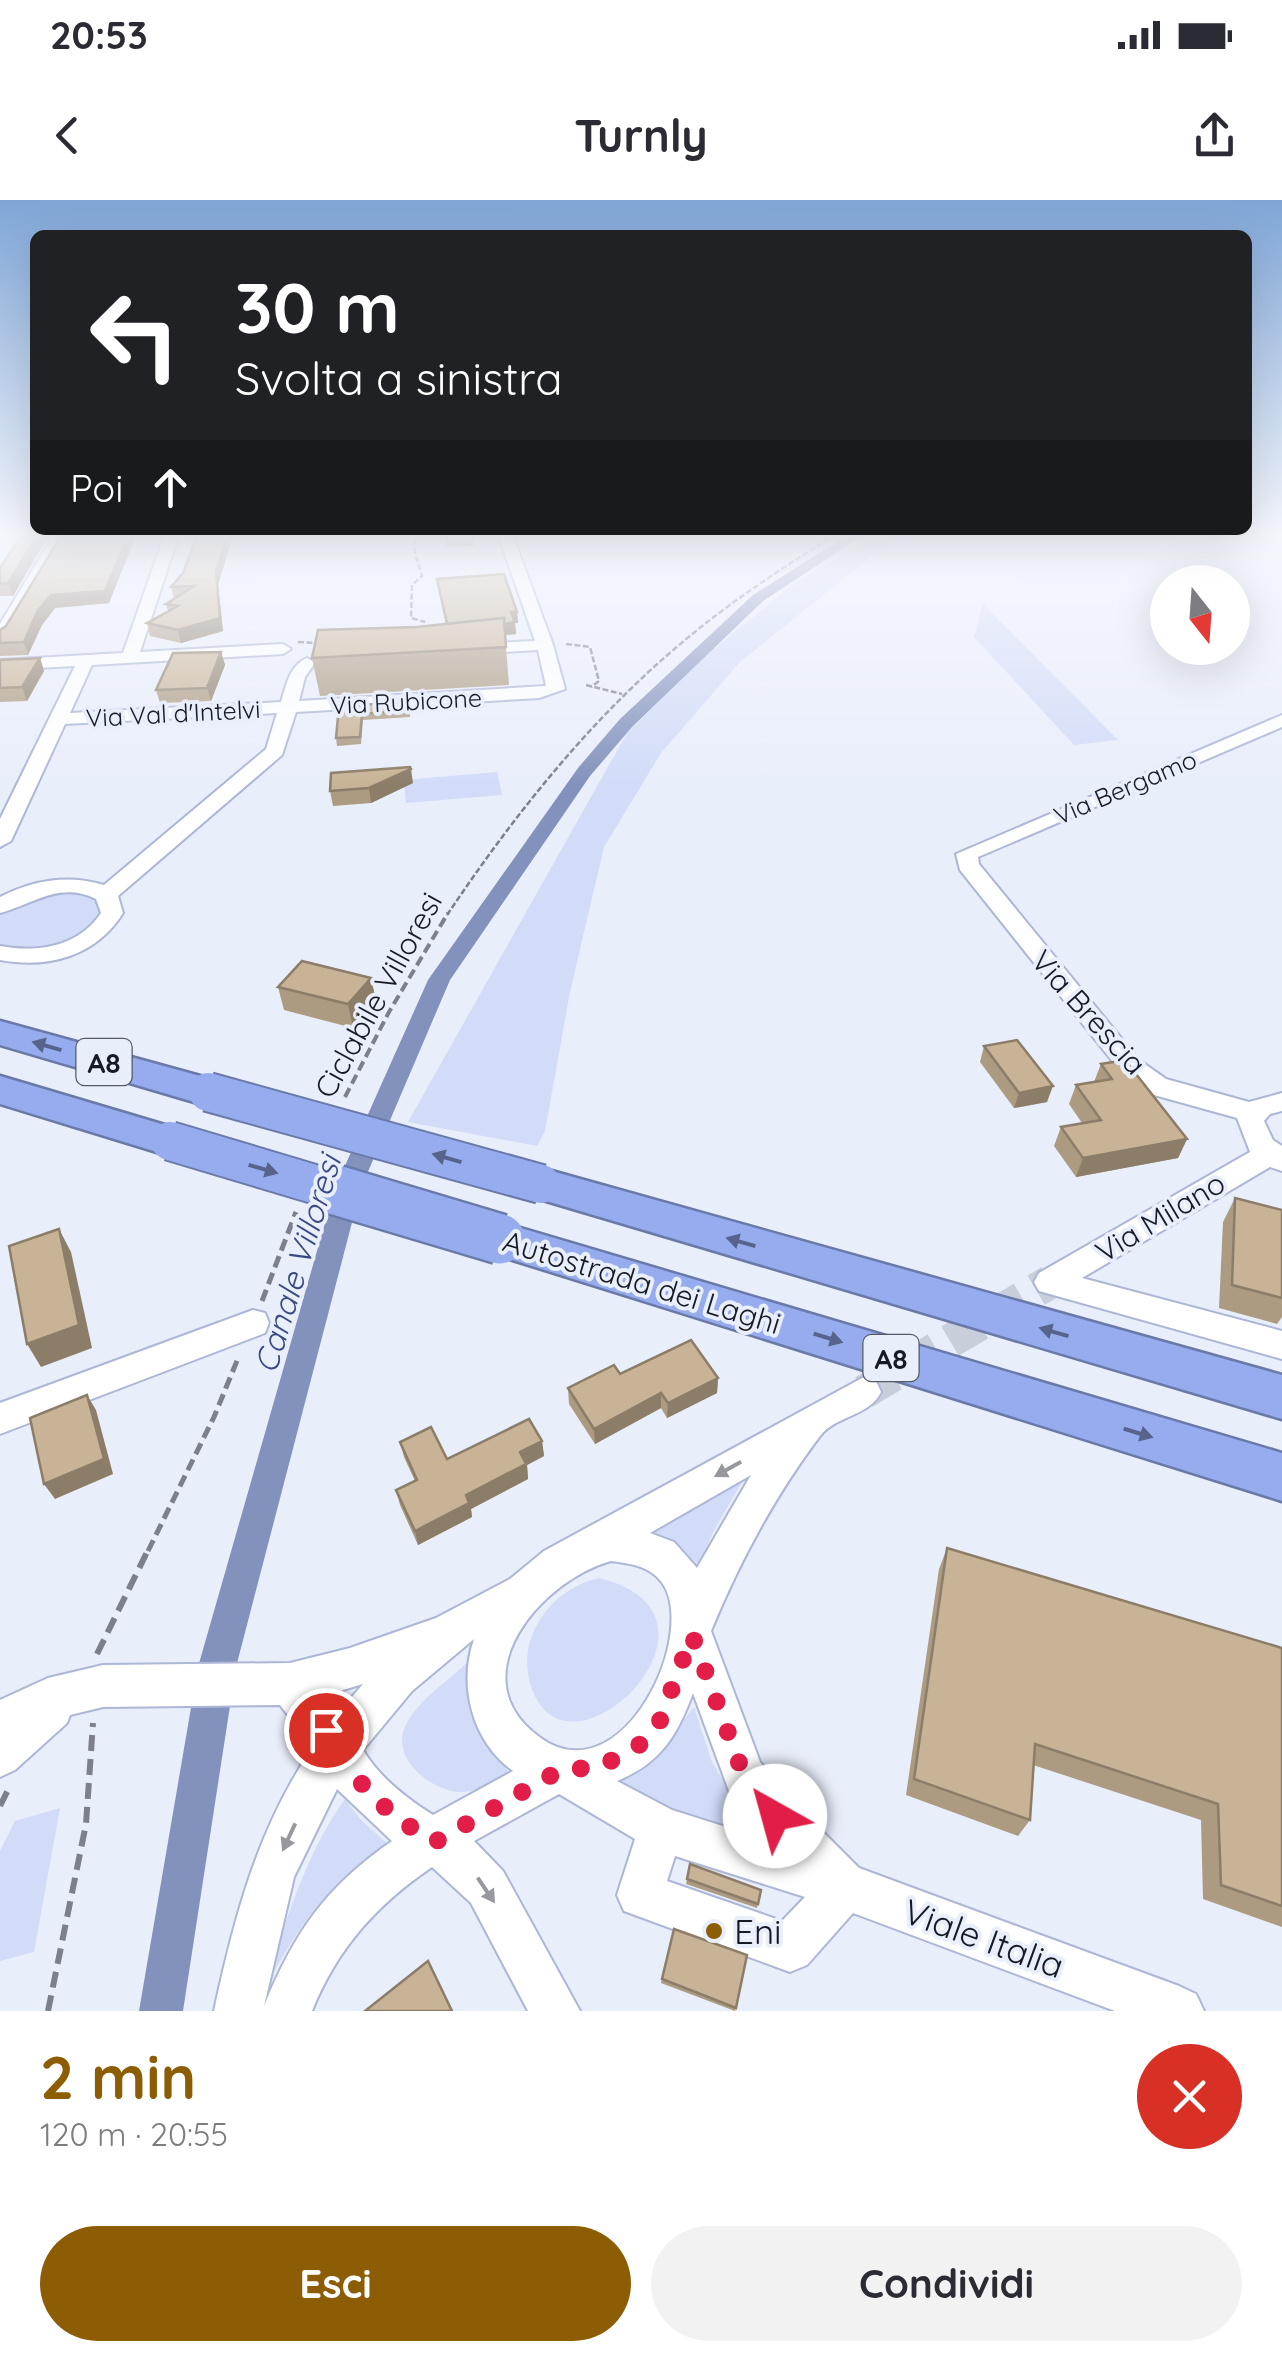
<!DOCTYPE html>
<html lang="it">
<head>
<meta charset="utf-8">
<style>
  :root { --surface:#fff; --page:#f2f2f3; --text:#2b2b33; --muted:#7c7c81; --accent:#8c5d04 }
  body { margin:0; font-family:Quicksand,sans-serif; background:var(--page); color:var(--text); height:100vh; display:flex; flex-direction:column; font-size:38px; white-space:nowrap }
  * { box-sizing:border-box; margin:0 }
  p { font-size:32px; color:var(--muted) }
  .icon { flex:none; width:55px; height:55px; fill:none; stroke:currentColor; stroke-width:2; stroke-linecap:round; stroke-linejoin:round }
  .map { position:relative; height:1811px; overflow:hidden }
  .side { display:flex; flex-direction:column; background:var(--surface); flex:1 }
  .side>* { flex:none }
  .top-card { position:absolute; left:30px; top:30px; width:1222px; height:305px; border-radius:15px; box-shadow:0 10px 40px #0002; background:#202124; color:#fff; overflow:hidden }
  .needle { width:65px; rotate:163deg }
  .buttons { position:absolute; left:1150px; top:365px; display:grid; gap:20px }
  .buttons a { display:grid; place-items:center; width:100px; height:100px; border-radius:50%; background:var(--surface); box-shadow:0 10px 40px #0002; font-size:50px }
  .pin { position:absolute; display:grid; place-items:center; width:85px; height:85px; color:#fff; margin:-42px; border:5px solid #fff; border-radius:50%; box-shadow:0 2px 10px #0007 }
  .me { position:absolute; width:110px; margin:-55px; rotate:322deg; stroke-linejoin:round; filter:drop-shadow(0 0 8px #0008) }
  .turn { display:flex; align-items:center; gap:35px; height:210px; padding:0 40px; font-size:45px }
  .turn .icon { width:130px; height:130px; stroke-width:2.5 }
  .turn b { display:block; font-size:70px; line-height:85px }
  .then { display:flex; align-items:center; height:95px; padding:0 40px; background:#0003; gap:20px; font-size:38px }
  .round { display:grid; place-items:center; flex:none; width:105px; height:105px; border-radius:52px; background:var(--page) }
  .summary { display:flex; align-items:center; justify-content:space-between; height:170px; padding:0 40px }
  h1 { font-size:60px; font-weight:700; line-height:75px; color:var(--accent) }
  .button { display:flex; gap:20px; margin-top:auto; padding:20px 40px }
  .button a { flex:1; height:115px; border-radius:60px; background:var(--accent); color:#fff; font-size:40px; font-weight:700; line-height:115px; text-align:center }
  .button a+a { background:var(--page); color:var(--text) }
  .status { display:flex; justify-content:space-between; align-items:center; height:70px; padding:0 50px; background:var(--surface); direction:ltr }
  .status svg { height:28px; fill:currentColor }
  header { display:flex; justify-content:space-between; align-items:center; height:130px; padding:0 40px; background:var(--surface); font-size:45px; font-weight:700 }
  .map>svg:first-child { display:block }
  .green { fill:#d2dcf8 }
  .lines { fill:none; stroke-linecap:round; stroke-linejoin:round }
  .canal { fill:#8392bd; fill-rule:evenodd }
  .minor-tunnel { stroke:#c9cedb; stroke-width:34; stroke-dasharray:34 16; stroke-linecap:butt }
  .minor-casing { stroke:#acb6d5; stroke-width:4 }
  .highway-casing { stroke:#6979a8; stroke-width:5 }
  .path-far3 { stroke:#7c808c; stroke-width:2.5; stroke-dasharray:6 2.5; stroke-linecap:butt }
  .path-far2 { stroke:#7c808c; stroke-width:4; stroke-dasharray:10 5; stroke-linecap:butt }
  .path-far1 { stroke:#7c808c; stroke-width:5; stroke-dasharray:12 6; stroke-linecap:butt }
  .path { stroke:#7c808c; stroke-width:6; stroke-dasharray:16 8; stroke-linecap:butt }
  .minor { fill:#fff; fill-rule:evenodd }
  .highway { fill:#96acef; fill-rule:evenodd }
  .highway-bridge-far1-casing { stroke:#6979a8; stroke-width:42; stroke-linecap:butt }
  .highway-bridge-casing { stroke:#6979a8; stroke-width:54; stroke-linecap:butt }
  .highway-bridge-far1 { stroke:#96acef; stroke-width:38 }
  .highway-bridge { stroke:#96acef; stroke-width:49 }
  .wall { fill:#ac9a81 }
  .shaded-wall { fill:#8c7d69 }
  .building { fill:#c8b396; stroke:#8c7d69; stroke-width:2.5 }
  .oneway { fill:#56638a }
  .oneway2 { fill:#96989d }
  .route { stroke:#e11d48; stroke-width:18; stroke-dasharray:0 32.4 }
  .poi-dot { fill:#8c5d04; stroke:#e9eefb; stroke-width:4 }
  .labels { text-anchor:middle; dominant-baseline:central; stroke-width:8; stroke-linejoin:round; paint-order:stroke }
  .far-street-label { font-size:25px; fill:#161a25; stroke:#e9eefb }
  .shield { fill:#e9eefb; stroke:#555a65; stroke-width:2.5 }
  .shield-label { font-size:28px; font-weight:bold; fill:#161a25 }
  .street-label { font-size:30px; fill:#161a25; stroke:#e9eefb }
  .water-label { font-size:32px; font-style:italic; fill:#394981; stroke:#e9eefb }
  .near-poi-label { font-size:35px; fill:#161a25; stroke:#e9eefb; text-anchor:start }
  .near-street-label { font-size:35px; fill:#161a25; stroke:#e9eefb }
</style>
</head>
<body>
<div class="status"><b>20:53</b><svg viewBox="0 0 49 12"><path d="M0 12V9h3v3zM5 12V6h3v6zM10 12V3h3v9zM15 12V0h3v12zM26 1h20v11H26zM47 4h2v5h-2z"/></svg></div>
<header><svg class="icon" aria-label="back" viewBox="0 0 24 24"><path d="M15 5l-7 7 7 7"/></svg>Turnly<svg class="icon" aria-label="share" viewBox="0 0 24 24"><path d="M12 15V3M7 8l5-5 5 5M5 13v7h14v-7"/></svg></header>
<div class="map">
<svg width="1282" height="1811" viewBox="0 0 1282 1811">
  <rect width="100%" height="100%" fill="#e9eefb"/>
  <g class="green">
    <path d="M884,331h31l-43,25 -132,106 -79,91 -57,94 -34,145 -25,139 -8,15 -129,-24 219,-389 77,-76 91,-74z"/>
    <path d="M983,404l135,136 -44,5 -100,-108z"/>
    <path d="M497,572l5,23 -96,8 -2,-23z"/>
    <path d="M53,691c10,1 23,0 32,2 40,11 -3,46 -22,52 -22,7 -41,6 -63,2v-34z"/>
    <path d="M743,1280l-31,54 -15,39 -50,-38z"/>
    <path d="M599,1378c149,36 -24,210 -65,116 -23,-51 15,-105 65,-116z"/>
    <path d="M471,1459l12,73 26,41c-15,9 -33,20 -51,19 -29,-3 -67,-34 -53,-65 11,-26 46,-48 66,-68z"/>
    <path d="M694,1507l18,55 49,80 -151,-55 53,-41z"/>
    <path d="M345,1599l16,21 31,28c-63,25 -97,86 -129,143 22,-66 41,-135 82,-192z"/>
    <path d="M60,1608l-26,144 -34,9v-110l15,-30z"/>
  </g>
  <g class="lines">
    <path class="canal" d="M854,331h15l-106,70 -131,126 -42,49 -140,204 -89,208 -125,479 -53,344h-44l59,-344 137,-479 93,-208 150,-212 42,-49 133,-124z"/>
    <path class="minor-tunnel" d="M864,1192l186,-110"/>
    <g class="minor-casing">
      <g id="minor">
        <path d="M56,331h14l-62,106 -8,5v-18z"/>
        <path d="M166,331h14l-40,121 143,-8 8,5 -8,5 -191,11 -22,48 211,-11c5,-17 9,-37 26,-44l8,5 -10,14 -6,24 247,-15 -8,-36 -66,4 -8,-5 8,-5 63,-3 -38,-110h14l42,114 12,44 -26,9 -243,14 -14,43 -164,141 5,17c-27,43 -74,56 -123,47v-14c38,7 78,1 101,-33l-5,-14c-37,-18 -62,5 -96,14v-16c34,-17 67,-23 104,-12l162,-136 11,-36 -212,11 -54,117 -11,6v-28l75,-153 -75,4v-10l123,-7z"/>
        <path d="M1282,515v12l-304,130 1,7 160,196 27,19 83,23 33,-9v18l-12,3 -6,7 9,19 9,6v25l-12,-4 -188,111 200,53v28l-243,-68 -5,-9 5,-9 211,-121 -13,-34 -90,-25 -26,-21 -161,-202 -4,-16z"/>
        <path d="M253,1110l12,3 4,10 -4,10 -265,101v-31z"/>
        <path d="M864,1177l12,4 5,11c-11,24 -46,24 -61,44 -46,61 -80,125 -109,195l49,131 31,38 68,68 320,118 17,8 8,17h-89l-262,-98 -46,52 -17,7 -166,-61 -7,-16 18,-56 -76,-45 -85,47 29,30 77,140h-52l-57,-108 -39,-36c-56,38 -95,82 -120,144h-98c20,-93 44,-184 99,-264l-33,-42 -177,2 -33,8 -3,8 -52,47 -15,7v-77l48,-22 55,-13 187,-2 60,-15 86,-30 74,-39 34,-28zM751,1275l-54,93 -23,-26 -24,-9zM611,1361c19,3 35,4 48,18 44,47 -36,222 -121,157 -80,-60 4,-156 73,-175zM474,1439c-16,47 -2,102 39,132l-80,44c-27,-17 -54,-38 -70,-65l49,-59zM363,1484l-24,28 -13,-17zM693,1493l36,98 38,49 -95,-30 -55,-29c44,-18 60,-45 76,-88zM337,1589l55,52c-67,47 -97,90 -128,165l30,-129zM675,1656l130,41 -23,24 -115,-40z"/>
      </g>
    </g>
    <g class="highway-casing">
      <g id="highway">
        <path d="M0,821l222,61 6,10 -6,10 -14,4 -208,-61z"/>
        <path d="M0,876l185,55 6,10 -6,10 -15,5 -170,-52z"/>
        <path d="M541,968l741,207v44l-756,-224 -6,-11 6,-11z"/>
        <path d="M500,1022l782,231v48l-798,-250 -6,-12 6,-12z"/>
      </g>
    </g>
    <g class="path-far3">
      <path d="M415,331v22l7,23 -10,9 -1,33 14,4"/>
      <path d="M298,442l21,1"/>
      <path d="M566,444l24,3 9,34 -8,6"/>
      <path d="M586,485l36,9"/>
      <path d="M447,715c68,-101 144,-197 238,-275 49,-41 102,-75 156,-109"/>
    </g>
    <path class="path-far2" d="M345,897l44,-85 59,-99"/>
    <g class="path-far1">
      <path d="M262,1101l34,-89"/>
      <path d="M148,1351l66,-134 25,-61"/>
    </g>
    <g class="path">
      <path d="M97,1454l52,-106"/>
      <path d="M0,1606l9,-18"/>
      <path d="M48,1811l38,-187 7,-101"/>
    </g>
    <use href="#minor" class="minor"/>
    <use href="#highway" class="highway"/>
    <g class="highway-bridge-far1-casing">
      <g id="highway-bridge-far1">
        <path d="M208,892l333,92"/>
        <path d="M170,941l174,52"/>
      </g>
    </g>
    <g class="highway-bridge-casing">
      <path id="highway-bridge" d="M336,990l164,49"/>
    </g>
    <use href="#highway-bridge-far1" class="highway-bridge-far1"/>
    <use href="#highway-bridge" class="highway-bridge"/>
  </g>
  <g class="wall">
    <path d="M64,331l45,72 -54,5 -13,17 -14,30 -28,1v-26l6,-4z"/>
    <path d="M192,331h48l-6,1 -16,53 5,46 -42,12 -31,-7 -3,-13 21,-12 -2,-7 8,-5 -3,-12 12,-14 15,-40 -6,1z"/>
    <path d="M445,331h27l2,15 -27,1z"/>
    <path d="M47,338l-34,58h-13v-28z"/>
    <path d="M437,379l80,33 1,11h-3l1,11 -11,1 4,50 -189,11 -8,-38 104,-31 30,-3z"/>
    <path d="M221,452l4,13 -14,36 -51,2 -4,-13z"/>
    <path d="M40,458l4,13 -17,30 -27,1v-42z"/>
    <path d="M339,506l71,3v8l-47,3 -2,24 -24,2 -1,-8z"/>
    <path d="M413,583l-42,20 -38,3 -3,-15z"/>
    <path d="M371,778l5,23 -23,27 -69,-18 -6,-23z"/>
    <path d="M984,846l63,56 -33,6 -34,-46z"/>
    <path d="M1101,864l86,75 -9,19 -102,19 -22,-31 7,-19 21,-4 -13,-19 7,-19 18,-3z"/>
    <path d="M1235,998l47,12v107l-5,7 -58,-16 4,-86z"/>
    <path d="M718,1178l-1,15 -50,25 -6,-10 -66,36 -26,-40 -1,-16z"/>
    <path d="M542,1241l2,15 -17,9 1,14 -57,30 1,8 -54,28 -18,-40 -4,-15 19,-9 -11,-24 -4,-15 47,17z"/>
    <path d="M947,1348l335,100v279l-79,-28 -2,-79 -168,-55 -3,55 -12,16 -112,-41 33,-226z"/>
    <path d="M687,1679l74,11 -4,18 -71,-24z"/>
    <path d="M662,1779l74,29 -1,3 -74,-28z"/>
  </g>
  <g class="shaded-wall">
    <path d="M40,331h5l2,7 -34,58 -5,-13z"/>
    <path d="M130,331h8l-29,72 -54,5 -13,17 -14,30 -4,-13 13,-30 14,-17z"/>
    <path d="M228,331h6l-16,54 5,46 -42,12 -3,-13 38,-58z"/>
    <path d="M511,412h6l1,11h-3l1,11 -11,1 4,50 -4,-50 -55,7z"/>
    <path d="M221,452l4,13 -14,36 -4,-13z"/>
    <path d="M40,458l4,13 -17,30 -5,-14z"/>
    <path d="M411,569l2,14 -42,20 -2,-15z"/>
    <path d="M371,778l5,23 -23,27 -5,-24z"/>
    <path d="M1053,886l-6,16 -33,6 5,-15z"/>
    <path d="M1187,939l-9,19 -102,19 7,-19z"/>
    <path d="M59,1029l12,23 21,96 -51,19 -14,-23z"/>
    <path d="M718,1178l-1,15 -50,25 1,-15z"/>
    <path d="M661,1193v15l-66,36 -1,-15z"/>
    <path d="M87,1195l9,15 17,64 -58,25 -11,-15z"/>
    <path d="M542,1241l2,15 -17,9 1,14 -57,30 1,8 -54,28 -3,-14 51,-36 54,-43z"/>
  </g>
  <g class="building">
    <path d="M24,331h16l-32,52 -8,1v-16z"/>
    <path d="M64,331h66l-25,60 -54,4 -14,17 -13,30 -24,1v-13l6,-4z"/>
    <path d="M199,331h29l-12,41 4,46 -42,12 -31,-7 31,-17 -12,-2 28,-18 -23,1 12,-14z"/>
    <path d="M445,331h27l1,3 -27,1z"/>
    <path d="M504,374l13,38h-6l4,10 -11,2v-6l-57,6 -10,-45z"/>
    <path d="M504,418l2,29 -194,11 6,-28 98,-3z"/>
    <path d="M221,452l-14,36 -51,2 17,-37z"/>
    <path d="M40,458l-18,29 -22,1v-28z"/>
    <path d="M409,502v8l-47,4 -2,23 -24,1 3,-32z"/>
    <path d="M410,567l1,2 -42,19 -39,3 1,-18z"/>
    <path d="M302,761l69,17 -23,26 -70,-17z"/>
    <path d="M1017,840l36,46 -34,7 -35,-47z"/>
    <path d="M1125,860l62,79 -104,19 -22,-31 40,-7 -25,-35 36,-6 -11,-15z"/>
    <path d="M1235,998l47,12v88l-50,-13z"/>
    <path d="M59,1029l20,96 -52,19 -18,-98z"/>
    <path d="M691,1140l27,38 -50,25 -7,-10 -67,36 -26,-41 46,-23 6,9z"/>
    <path d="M87,1195l17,64 -60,25 -14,-66z"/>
    <path d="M529,1219l13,22 -22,11 6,12 -60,31 3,8 -54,28 -19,-41 21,-10 -17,-38 31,-15 16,32z"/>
    <path d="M947,1348l335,100v258l-61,-21 -3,-81 -183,-60 -5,76 -116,-41z"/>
    <path d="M690,1664l71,26 -3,14 -71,-25z"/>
    <path d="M674,1729l73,26 -11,53 -74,-29z"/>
    <path d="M428,1761l24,50h-87z"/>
  </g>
  <defs><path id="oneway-solid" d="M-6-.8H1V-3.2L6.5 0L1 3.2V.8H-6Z" transform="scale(2.5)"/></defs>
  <g class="oneway">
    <use href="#oneway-solid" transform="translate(47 846) rotate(-164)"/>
    <use href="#oneway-solid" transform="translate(447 958) rotate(-164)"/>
    <use href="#oneway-solid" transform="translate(263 969) rotate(16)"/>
    <use href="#oneway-solid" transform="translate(741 1042) rotate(-164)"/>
    <use href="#oneway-solid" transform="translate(1054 1132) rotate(-164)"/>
    <use href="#oneway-solid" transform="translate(828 1138) rotate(17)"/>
    <use href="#oneway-solid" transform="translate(1138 1233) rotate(17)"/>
  </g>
  <g class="oneway2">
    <use href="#oneway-solid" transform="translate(728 1269) rotate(151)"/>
    <use href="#oneway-solid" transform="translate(289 1637) rotate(115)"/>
    <use href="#oneway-solid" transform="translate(486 1690) rotate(56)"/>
  </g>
  <linearGradient id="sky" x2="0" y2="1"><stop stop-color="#7fa6d7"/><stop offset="0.57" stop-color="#f5f7fd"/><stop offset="1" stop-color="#f5f7fd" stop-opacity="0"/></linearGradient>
  <rect width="1282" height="585" fill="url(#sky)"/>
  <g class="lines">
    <path class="route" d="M326,1530c26,50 59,84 109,112l127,-73 36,-1 40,-22 20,-20 34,-91 52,141 31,40"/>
  </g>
  <circle class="poi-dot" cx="714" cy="1731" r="10"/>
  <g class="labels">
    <g class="far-street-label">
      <text transform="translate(406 501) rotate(-3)">Via Rubicone</text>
      <text transform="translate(173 513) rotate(-3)">Via Val d'Intelvi</text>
      <text transform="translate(1125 587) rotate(-23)">Via Bergamo</text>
    </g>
    <g class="shield">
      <rect x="76.5" y="839" width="55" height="46" rx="8"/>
      <rect x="863.5" y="1135" width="55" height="46" rx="8"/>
    </g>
    <g class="shield-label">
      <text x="104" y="862">A8</text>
      <text x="891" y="1158">A8</text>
    </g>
    <g class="street-label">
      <text transform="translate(378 795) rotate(-61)">Ciclabile Villoresi</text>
      <text transform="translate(1089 812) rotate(48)">Via Brescia</text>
      <text transform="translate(1160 1017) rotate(-31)">Via Milano</text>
      <text transform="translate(642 1082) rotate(17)">Autostrada dei Laghi</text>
    </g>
    <g class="water-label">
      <text transform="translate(297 1064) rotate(-73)">Canale Villoresi</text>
    </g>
    <g class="near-poi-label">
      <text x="734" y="1731">Eni</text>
    </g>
    <g class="near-street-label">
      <text transform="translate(984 1738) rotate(20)">Viale Italia</text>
    </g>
  </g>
</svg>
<div class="buttons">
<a><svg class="needle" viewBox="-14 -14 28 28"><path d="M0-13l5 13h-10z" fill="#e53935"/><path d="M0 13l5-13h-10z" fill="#7c7c81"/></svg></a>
</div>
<div class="pin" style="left:326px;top:1530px;background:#d93025"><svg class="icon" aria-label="arrive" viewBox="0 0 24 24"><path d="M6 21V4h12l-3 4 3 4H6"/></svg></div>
<svg class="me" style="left:775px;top:1616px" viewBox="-20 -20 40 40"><circle r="19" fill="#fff"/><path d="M0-13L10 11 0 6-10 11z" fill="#e11d48"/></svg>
<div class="top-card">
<div class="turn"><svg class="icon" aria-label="left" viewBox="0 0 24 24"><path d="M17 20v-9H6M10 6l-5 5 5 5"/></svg><div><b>30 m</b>Svolta a sinistra</div></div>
<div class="then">Poi<svg class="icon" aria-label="ahead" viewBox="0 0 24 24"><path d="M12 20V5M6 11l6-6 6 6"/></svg></div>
</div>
</div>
<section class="side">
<div class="summary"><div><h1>2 min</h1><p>120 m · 20:55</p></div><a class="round" style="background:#d93025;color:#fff"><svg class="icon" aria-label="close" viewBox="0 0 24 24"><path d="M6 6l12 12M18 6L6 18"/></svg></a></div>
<div class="button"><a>Esci</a><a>Condividi</a></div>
</section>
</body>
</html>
